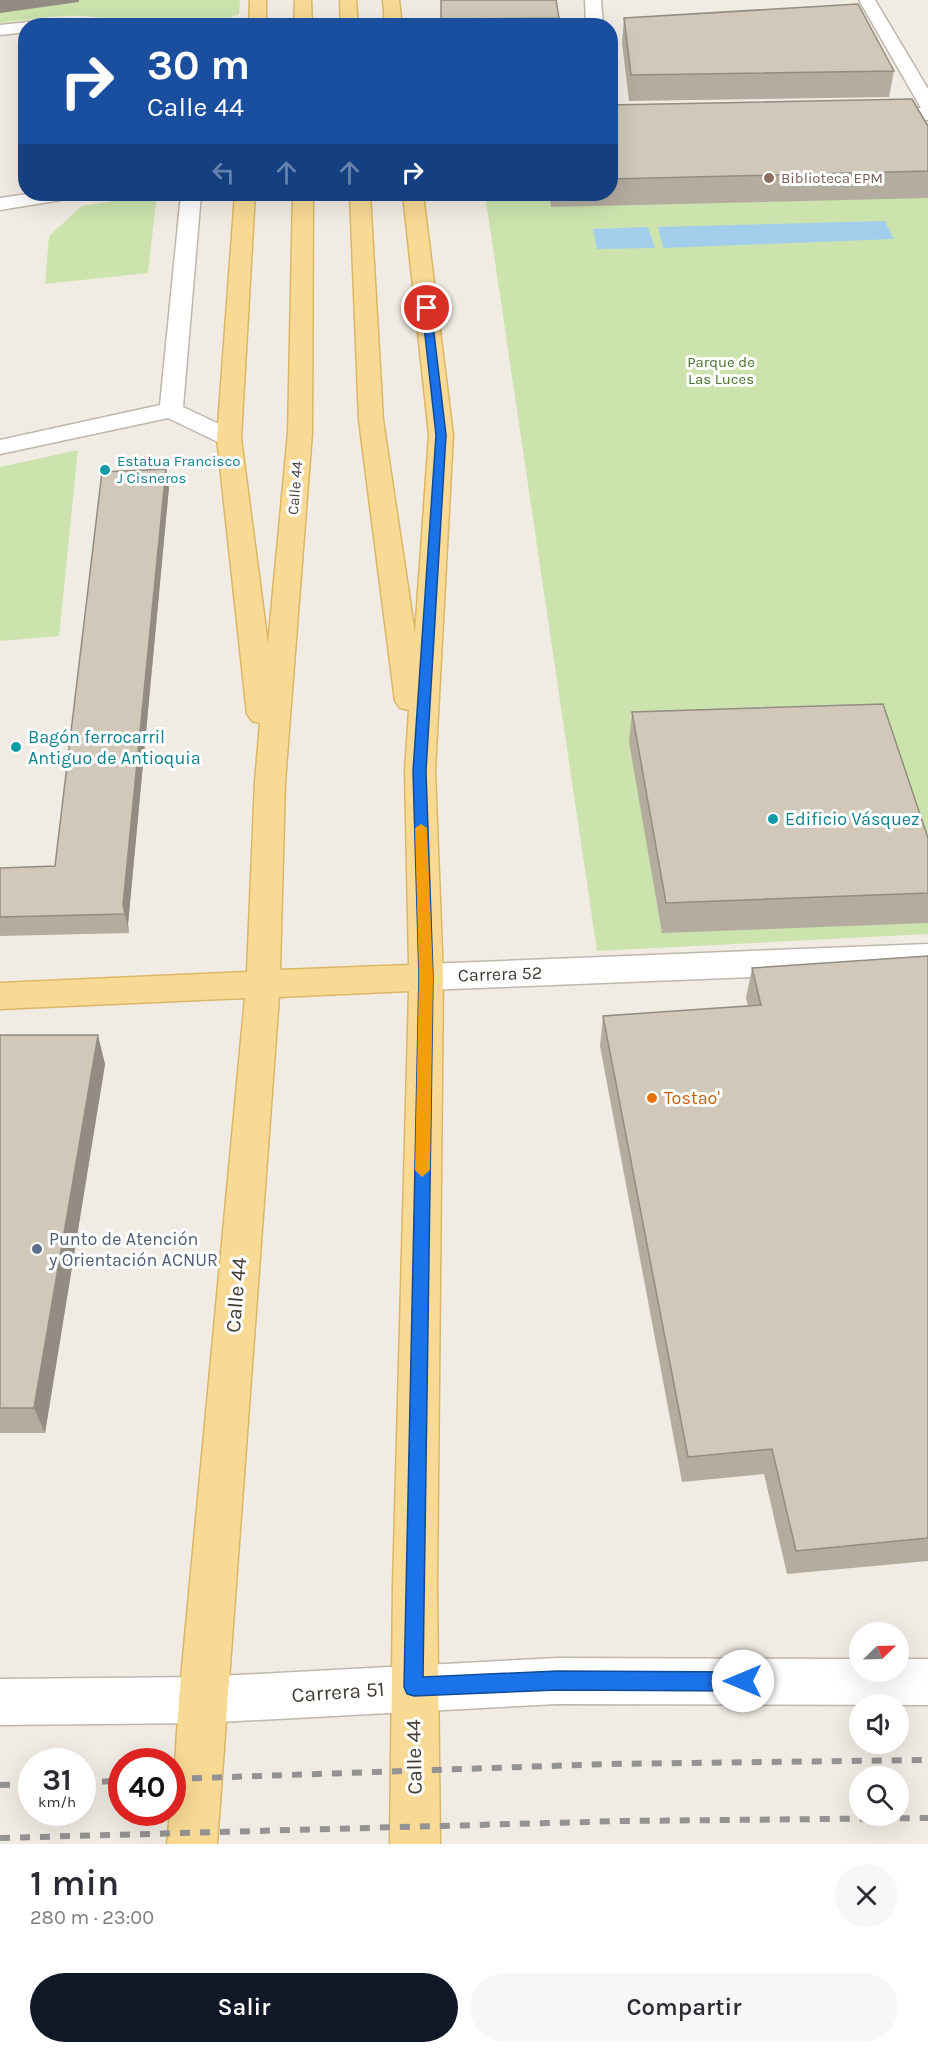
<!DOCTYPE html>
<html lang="es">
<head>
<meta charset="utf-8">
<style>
  :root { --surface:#fff; --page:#f7f7f7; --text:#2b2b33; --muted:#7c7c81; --accent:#111827 }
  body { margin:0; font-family:Karla,sans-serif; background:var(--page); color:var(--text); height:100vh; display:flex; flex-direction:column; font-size:22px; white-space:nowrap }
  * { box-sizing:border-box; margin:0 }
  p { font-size:20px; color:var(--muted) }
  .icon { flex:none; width:33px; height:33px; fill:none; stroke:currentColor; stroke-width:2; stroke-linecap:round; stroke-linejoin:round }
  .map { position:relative; height:1844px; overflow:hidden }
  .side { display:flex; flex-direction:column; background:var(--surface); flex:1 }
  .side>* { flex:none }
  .hud { position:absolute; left:18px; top:18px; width:600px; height:183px; border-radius:24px; box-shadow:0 6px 24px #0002; background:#1a4fa0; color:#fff; overflow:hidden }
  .needle { width:39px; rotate:67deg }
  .tools { position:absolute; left:849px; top:1622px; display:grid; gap:12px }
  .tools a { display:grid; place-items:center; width:60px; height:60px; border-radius:50%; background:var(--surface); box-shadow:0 6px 24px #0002; font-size:30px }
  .speed { position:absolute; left:18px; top:1748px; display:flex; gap:12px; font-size:30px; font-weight:700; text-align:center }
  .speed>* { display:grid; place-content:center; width:78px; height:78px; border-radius:50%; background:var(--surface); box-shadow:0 6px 24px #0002; line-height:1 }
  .speed small { font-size:15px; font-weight:400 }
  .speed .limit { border:9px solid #d22; background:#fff; color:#111 }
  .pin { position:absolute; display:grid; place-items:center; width:51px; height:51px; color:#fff; margin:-26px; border:3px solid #fff; border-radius:50%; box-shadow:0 2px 6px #0007 }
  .me { position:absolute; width:66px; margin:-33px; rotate:270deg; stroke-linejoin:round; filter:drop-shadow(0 0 4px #0008) }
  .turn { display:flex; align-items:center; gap:21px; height:126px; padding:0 30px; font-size:27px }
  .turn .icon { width:78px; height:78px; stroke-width:2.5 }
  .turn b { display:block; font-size:42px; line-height:51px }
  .lanes { display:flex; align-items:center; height:57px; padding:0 30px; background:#0003; justify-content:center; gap:30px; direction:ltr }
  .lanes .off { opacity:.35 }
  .round { display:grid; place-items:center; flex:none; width:63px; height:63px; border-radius:32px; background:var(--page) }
  .overview { display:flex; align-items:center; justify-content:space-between; height:102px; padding:0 30px }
  h1 { font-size:36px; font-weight:600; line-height:45px }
  .button { display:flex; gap:12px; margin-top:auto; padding:12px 30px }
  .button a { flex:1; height:69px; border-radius:36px; background:var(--accent); color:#fff; font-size:24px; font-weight:600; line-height:69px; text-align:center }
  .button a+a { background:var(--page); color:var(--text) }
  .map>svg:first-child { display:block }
  .green { fill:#cce3ae }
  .water { fill:#a2ceeb }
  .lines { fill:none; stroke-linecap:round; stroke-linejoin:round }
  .minor-casing { stroke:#beb7aa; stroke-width:3 }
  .major-casing { stroke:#dcb666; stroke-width:3 }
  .minor { fill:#fff; fill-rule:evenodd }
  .major { fill:#f8da95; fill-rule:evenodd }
  .rail { stroke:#939393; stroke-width:6; stroke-dasharray:10 10; stroke-linecap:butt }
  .wall { fill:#b4ac9f }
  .shaded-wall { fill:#928c82 }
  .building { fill:#d1c8b9; stroke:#928c82; stroke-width:1.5 }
  .route { fill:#1a73e8; stroke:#114b97; stroke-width:1.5 }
  .slow { fill:#f59e0b }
  .education-dot { fill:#8d6e63; stroke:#fff; stroke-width:2 }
  .culture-dot { fill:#0f9aa8; stroke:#fff; stroke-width:2 }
  .food-dot { fill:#e8710a; stroke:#fff; stroke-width:2 }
  .service-dot { fill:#5c6f8a; stroke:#fff; stroke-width:2 }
  .labels { text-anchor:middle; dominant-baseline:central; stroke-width:6; stroke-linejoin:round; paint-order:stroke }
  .far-education-label { font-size:15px; fill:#785e54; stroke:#fff; text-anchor:start }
  .far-park-label { font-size:15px; fill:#46702b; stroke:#fff }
  .far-culture-label { font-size:15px; fill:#0d838f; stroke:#fff; text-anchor:start }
  .far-street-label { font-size:15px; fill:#423c34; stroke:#fff }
  .culture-label { font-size:18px; fill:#0d838f; stroke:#fff; text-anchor:start }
  .street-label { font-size:18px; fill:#423c34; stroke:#fff }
  .food-label { font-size:18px; fill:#c56008; stroke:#fff; text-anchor:start }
  .service-label { font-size:18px; fill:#4e5e75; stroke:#fff; text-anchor:start }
  .near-street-label { font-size:21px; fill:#423c34; stroke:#fff }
</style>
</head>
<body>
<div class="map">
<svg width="928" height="1844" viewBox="0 0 928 1844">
  <rect width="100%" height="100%" fill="#f1ece3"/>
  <g class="green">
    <path d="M0,0h240l-1,14c-50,23 -103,5 -155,2 -28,-1 -56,4 -84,7z"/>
    <path d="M928,155v779l-331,17 -112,-757h125z"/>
    <path d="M157,194l-9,79 -103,11 4,-48 33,-30z"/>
    <path d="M78,450l-19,186 -59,5v-174z"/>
  </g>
  <g class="water">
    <path d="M885,221l9,18 -231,9 -5,-21z"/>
    <path d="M648,227l7,21 -58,1 -4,-20z"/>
  </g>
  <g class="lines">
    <g class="minor-casing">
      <g id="minor">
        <path d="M585,0h16l2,26h-17z"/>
        <path d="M859,0h16l53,89v31h-52l-9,-6 9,-6h45z"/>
        <path d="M39,21h67l8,5h-88v6l-26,3v-10z"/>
        <path d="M27,194h44l-3,4 -7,2 -61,10v-12z"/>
        <path d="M181,194h20l-18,213 55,26 3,5 -3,5 -9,2 -9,-2 -52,-25 -168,36v-14l160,-35z"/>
        <path d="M928,944v26l-502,20 -12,-4 -5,-9 5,-9 12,-4z"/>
        <path d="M557,1658l303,1v12h38v-12h30v46l-371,-1 -355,19 -202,2v-46l202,-2z"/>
      </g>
    </g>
    <g class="major-casing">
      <g id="major">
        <path d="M250,0h16v26h-17z"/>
        <path d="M295,0h16l1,26h-18z"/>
        <path d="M340,0h16l2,26h-17z"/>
        <path d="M383,0h16l3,26h-17z"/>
        <path d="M235,194h20l-14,244 27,207 20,-212 5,-239h20l-1,239 -27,349 -5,188 129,-5 -4,-194 4,-61 -9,-2 -5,-7 -36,-281 -9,-226h20l13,226 32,214 14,-199 -26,-241h20l30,241 -18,336 8,206 -6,609 3,258h-50l3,-258 16,-595 -130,6 -62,847h-50l3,-32h2l7,-112 66,-702 -245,11v-26l247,-11 8,-190 5,-59 -8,-2 -5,-7 -30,-276z"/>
      </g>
    </g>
    <use href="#minor" class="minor"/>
    <use href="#major" class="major"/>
    <g class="rail">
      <path d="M172,1779l436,-15 320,-4"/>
      <path d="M82,1782l40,-1"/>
      <path d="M0,1785l32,-1"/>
      <path d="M0,1838l622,-17 306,-3"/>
    </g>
  </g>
  <g class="wall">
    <path d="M441,0l118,18v8h-118z"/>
    <path d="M624,18l270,53 -5,26 -260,4 -7,-58z"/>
    <path d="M610,105l318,21v72l-377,9 -2,-13h61z"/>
    <path d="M166,469l3,18 -41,437 1,9 -129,3v-68l55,-2z"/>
    <path d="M632,712l296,126v85l-266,10 -33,-191z"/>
    <path d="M928,956v605l-141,13 -23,-100 -82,8 -82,-436 3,-30 145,-10 -2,-8 6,-30z"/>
    <path d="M0,1035l105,29 -60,369h-45z"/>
  </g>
  <g class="shaded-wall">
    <path d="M0,0h79v2l-79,11z"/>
    <path d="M166,469l3,18 -41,437 1,9 -6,-28z"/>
    <path d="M98,1035l7,29 -60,369 -11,-25z"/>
  </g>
  <g class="building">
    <path d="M441,0h115l3,18 -118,1z"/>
    <path d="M858,4l36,67 -263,4 -7,-57z"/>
    <path d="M912,99l16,27v45l-318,8v-74z"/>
    <path d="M166,469l-43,436 2,9 -125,3v-49l55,-2 47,-394z"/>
    <path d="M883,704l45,134v55l-262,10 -34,-191z"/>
    <path d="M928,956v582l-132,13 -24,-102 -84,8 -85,-441 158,-11 -9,-37z"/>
    <path d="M0,1035h98l-64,373h-34z"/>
  </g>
  <path class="route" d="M427,306l4,2 15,127 -20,336 7,205 -10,701 134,-6 186,1 6,2 3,7 -3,7 -6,3 -186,-1 -143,6 -7,-2 -3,-7 15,-711 -6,-205 23,-336 -14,-127z"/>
  <path class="slow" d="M421,824l6,4 6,148 -3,194 -8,7 -7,-7 4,-194 -4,-148z"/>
  <circle class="education-dot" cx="769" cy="178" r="6"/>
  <g class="culture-dot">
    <circle cx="105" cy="470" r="6"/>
    <circle cx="16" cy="747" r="6"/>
    <circle cx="773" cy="819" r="6"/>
  </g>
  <circle class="food-dot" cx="652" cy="1098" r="6"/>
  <circle class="service-dot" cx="37" cy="1249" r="6"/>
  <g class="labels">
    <g class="far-education-label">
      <text x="781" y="178">Biblioteca EPM</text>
    </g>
    <g class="far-park-label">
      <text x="721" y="362">Parque de<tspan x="721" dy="17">Las Luces</tspan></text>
    </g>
    <g class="far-culture-label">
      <text x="117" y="461">Estatua Francisco<tspan x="117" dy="17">J Cisneros</tspan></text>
    </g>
    <g class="far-street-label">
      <text transform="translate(295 488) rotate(-85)">Calle 44</text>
    </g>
    <g class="culture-label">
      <text x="28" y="737">Bagón ferrocarril<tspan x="28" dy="21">Antiguo de Antioquia</tspan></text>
      <text x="785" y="819">Edificio Vásquez</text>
    </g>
    <g class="street-label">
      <text transform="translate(500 974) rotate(-2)">Carrera 52</text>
    </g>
    <g class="food-label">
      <text x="664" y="1098">Tostao'</text>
    </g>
    <g class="service-label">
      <text x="49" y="1239">Punto de Atención<tspan x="49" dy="21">y Orientación ACNUR</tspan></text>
    </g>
    <g class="near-street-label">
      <text transform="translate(236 1295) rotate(-85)">Calle 44</text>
      <text transform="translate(338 1692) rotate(-4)">Carrera 51</text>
      <text transform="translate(414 1757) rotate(-91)">Calle 44</text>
    </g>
  </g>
</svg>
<div class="tools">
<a><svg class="needle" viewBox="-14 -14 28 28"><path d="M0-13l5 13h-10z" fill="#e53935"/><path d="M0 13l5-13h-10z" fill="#7c7c81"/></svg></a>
<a><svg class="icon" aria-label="sound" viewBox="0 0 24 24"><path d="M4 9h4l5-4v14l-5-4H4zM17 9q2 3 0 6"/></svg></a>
<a><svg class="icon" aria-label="search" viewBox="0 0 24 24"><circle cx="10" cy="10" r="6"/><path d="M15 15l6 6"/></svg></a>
</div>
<div class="speed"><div>31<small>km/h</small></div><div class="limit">40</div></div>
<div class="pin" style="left:427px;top:308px;background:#d93025"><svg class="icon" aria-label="arrive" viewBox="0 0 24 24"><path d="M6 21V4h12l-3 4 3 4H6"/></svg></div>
<svg class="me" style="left:743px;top:1681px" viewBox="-20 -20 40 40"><circle r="19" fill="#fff"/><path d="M0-13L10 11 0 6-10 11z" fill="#1a73e8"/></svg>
<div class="hud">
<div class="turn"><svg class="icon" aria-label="right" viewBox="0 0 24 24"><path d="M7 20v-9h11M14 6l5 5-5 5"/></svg><div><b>30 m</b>Calle 44</div></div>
<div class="lanes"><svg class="icon off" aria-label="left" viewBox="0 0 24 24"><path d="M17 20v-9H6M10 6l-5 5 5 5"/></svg><svg class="icon off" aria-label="ahead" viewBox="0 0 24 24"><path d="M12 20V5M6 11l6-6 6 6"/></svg><svg class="icon off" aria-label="ahead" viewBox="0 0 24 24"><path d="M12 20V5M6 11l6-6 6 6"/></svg><svg class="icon" aria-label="right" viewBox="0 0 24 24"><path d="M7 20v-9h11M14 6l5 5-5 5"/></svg></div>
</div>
</div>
<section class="side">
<div class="overview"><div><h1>1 min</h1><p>280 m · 23:00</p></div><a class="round"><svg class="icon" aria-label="close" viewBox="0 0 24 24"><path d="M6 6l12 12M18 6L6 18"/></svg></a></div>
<div class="button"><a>Salir</a><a>Compartir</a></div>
</section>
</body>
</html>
